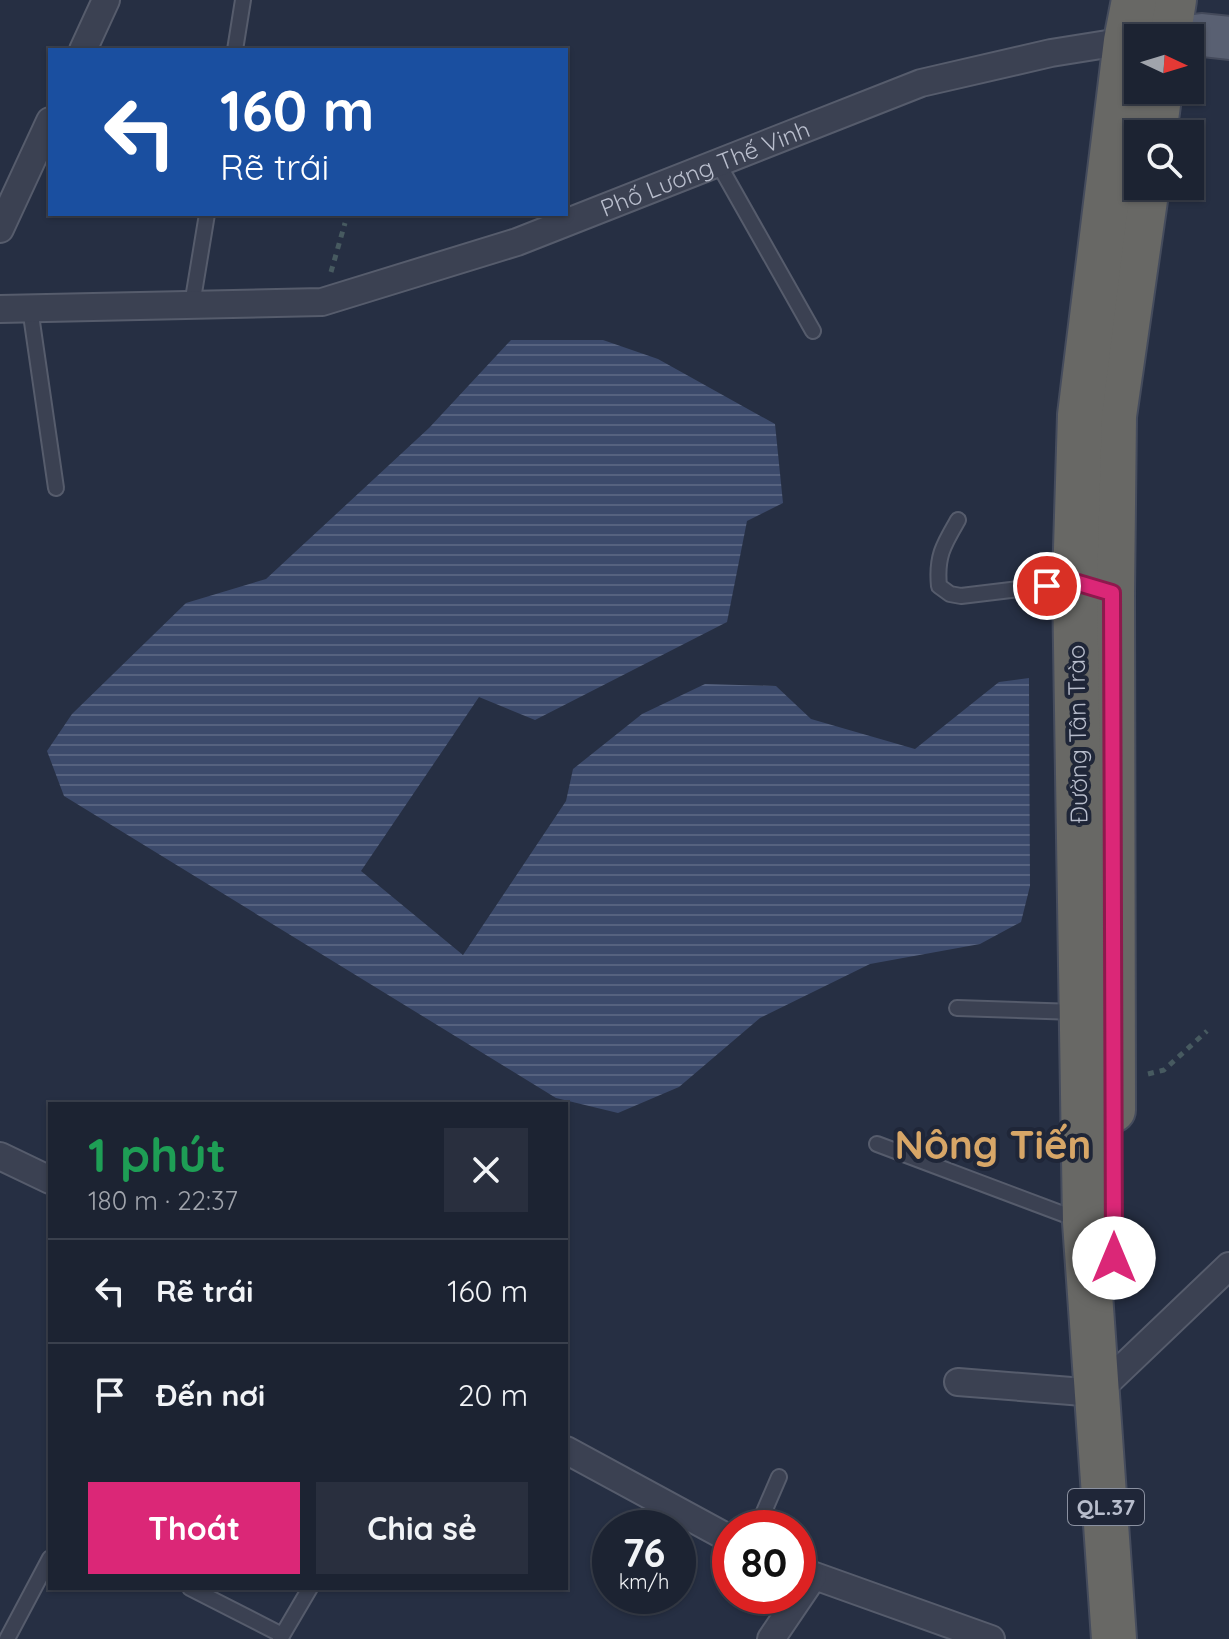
<!DOCTYPE html>
<html lang="vi">
<head>
<meta charset="utf-8">
<style>
  :root { --surface:#1c2332; --page:#292f3e; --text:#f1f3f6; --muted:#a0a4ac; --line:#3a404d; --accent:#db2777 }
  body { margin:0; font-family:Quicksand,sans-serif; background:var(--page); color:var(--text); height:100vh; display:flex; flex-direction:column; font-size:30px; white-space:nowrap }
  * { box-sizing:border-box; margin:0 }
  p { font-size:26px; color:var(--muted) }
  .icon { flex:none; width:44px; height:44px; fill:none; stroke:currentColor; stroke-width:2; stroke-linecap:round; stroke-linejoin:round }
  .map { position:relative; flex:1; overflow:hidden }
  .side { position:absolute; left:48px; top:1102px; width:520px; height:488px; display:flex; flex-direction:column; background:var(--surface); border-radius:0px; box-shadow:0 2px 6px #0004,0 0 0 2px var(--line) }
  .side>* { flex:none }
  .banner { position:absolute; left:48px; top:48px; width:520px; height:168px; border-radius:0px; box-shadow:0 2px 6px #0004,0 0 0 2px var(--line); background:#1a4fa0; color:#fff; overflow:hidden }
  .needle { width:52px; rotate:94deg }
  .controls { position:absolute; left:1124px; top:24px; display:grid; gap:16px }
  .controls a { display:grid; place-items:center; width:80px; height:80px; border-radius:0px; background:var(--surface); box-shadow:0 2px 6px #0004,0 0 0 2px var(--line); font-size:40px }
  .speed { position:absolute; left:592px; top:1510px; display:flex; gap:16px; font-size:40px; font-weight:700; text-align:center }
  .speed>* { display:grid; place-content:center; width:104px; height:104px; border-radius:50%; background:var(--surface); box-shadow:0 2px 6px #0004,0 0 0 2px var(--line); line-height:1 }
  .speed small { font-size:20px; font-weight:400 }
  .speed .limit { border:12px solid #d22; background:#fff; color:#111 }
  .pin { position:absolute; display:grid; place-items:center; width:68px; height:68px; color:#fff; margin:-34px; border:4px solid #fff; border-radius:50%; box-shadow:0 2px 8px #0007 }
  .me { position:absolute; width:88px; margin:-44px; rotate:0deg; stroke-linejoin:round; filter:drop-shadow(0 0 6px #0008) }
  .turn { display:flex; align-items:center; gap:28px; height:168px; padding:0 40px; font-size:36px }
  .turn .icon { width:104px; height:104px; stroke-width:2.5 }
  .turn b { display:block; font-size:56px; line-height:68px }
  .round { display:grid; place-items:center; flex:none; width:84px; height:84px; border-radius:0px; background:var(--page) }
  .headline { display:flex; align-items:center; justify-content:space-between; height:136px; padding:0 40px }
  h1 { font-size:48px; font-weight:700; line-height:60px; color:#1e9e55 }
  .button { display:flex; gap:16px; margin-top:auto; padding:16px 40px }
  .button a { flex:1; height:92px; border-radius:0px; background:var(--accent); color:#fff; font-size:32px; font-weight:700; line-height:92px; text-align:center }
  .button a+a { background:var(--page); color:var(--text) }
  ul { padding:0; list-style:none }
  li { display:flex; align-items:center; gap:24px; height:104px; padding:0 40px; border-top:2px solid var(--line) }
  li div { flex:1 }
  li b { display:block; font-size:30px }
  li em { font-style:normal }
  .map>svg:first-child { display:block }
  .water { fill:url(#water-rules) }
  .lines { fill:none; stroke-linecap:round; stroke-linejoin:round }
  .service-casing { stroke:#565c6c; stroke-width:18 }
  .minor-casing { stroke:#565c6c; stroke-width:30 }
  .primary-casing { stroke:#444a5b; stroke-width:46 }
  .trunk-casing { stroke:#454c5d; stroke-width:48 }
  .path { stroke:#475a60; stroke-width:5; stroke-dasharray:6 6; stroke-linecap:butt }
  .service { stroke:#3b4152; stroke-width:14 }
  .minor { stroke:#3b4152; stroke-width:26 }
  .primary { stroke:#596072; stroke-width:42 }
  .trunk { stroke:#686865; stroke-width:44 }
  .route-casing { stroke:#8e194d; stroke-width:20 }
  .route { stroke:#db2777; stroke-width:14 }
  .labels { text-anchor:middle; dominant-baseline:central; stroke-width:8; stroke-linejoin:round; paint-order:stroke }
  .shield { fill:#1f2638; stroke:#8a90a0; stroke-width:2 }
  .shield-label { font-size:22px; font-weight:bold; fill:#b8bdcc }
  .street-label { font-size:24px; fill:#b8bdcc; stroke:#1f2638 }
  .town-label { font-size:40px; font-weight:bold; fill:#d7a667; stroke:#1f2638 }
</style>
</head>
<body>
<div class="map">
<svg width="1229" height="1639" viewBox="0 0 1229 1639">
  <defs>
    <pattern id="water-rules" width="6" height="5" patternUnits="userSpaceOnUse" patternTransform="scale(2)"><rect width="6" height="5" fill="#3c4a6b"/><path d="M0 2.5h6" fill="none" stroke="#56627f"/></pattern>
  </defs>
  <rect width="100%" height="100%" fill="#262f43"/>
  <path class="water" d="M511,340h92l55,19 117,65 8,79 -36,18 -20,101 -192,98 -56,-23 -118,174 102,84 103,-154 7,-32 69,-55 63,-30 71,2 35,33 104,30 84,-67 30,-4 1,208 -9,36 -41,22 -110,20 -110,54 -81,69 -61,26 -62,-15 -492,-302 -17,-45 25,-37 114,-111 80,-24 163,-151z"/>
  <g class="lines">
    <g class="service-casing">
      <g id="service">
        <path d="M235,50l8,-50"/>
        <path d="M718,163l95,168"/>
        <path d="M192,305l15,-91"/>
        <path d="M30,308l26,180"/>
        <path d="M958,520c-14,24 -22,36 -19,66l11,8 11,2 108,-13"/>
        <path d="M957,1008l119,4"/>
        <path d="M877,1144l202,76"/>
        <path d="M757,1528l22,-51"/>
        <path d="M190,1588l92,47"/>
        <path d="M7,1639l43,-81"/>
        <path d="M280,1639l30,-51"/>
      </g>
    </g>
    <g class="minor-casing">
      <g id="minor">
        <path d="M83,50l23,-50"/>
        <path d="M0,229l50,-108"/>
        <path id="s1" d="M0,309l322,-7 195,-60 404,-159 130,-30 75,-12"/>
        <path d="M0,1156l50,24"/>
        <path d="M958,1382l138,11 133,-127"/>
        <path d="M566,1450l164,89"/>
        <path d="M798,1570l193,69"/>
        <path d="M771,1639l42,-62"/>
      </g>
    </g>
    <g class="primary-casing">
      <path id="primary" d="M1178,38l24,-3 27,3"/>
    </g>
    <g class="trunk-casing">
      <g id="trunk">
        <path d="M1168,38l6,-38"/>
        <path d="M1154,134l6,-44"/>
        <path d="M1113,1110l-1,-517 2,-177 33,-230"/>
        <path d="M1114,1639l-29,-417 -10,-640 5,-167 46,-374 8,-41"/>
      </g>
    </g>
    <g class="path">
      <path d="M331,272l14,-49"/>
      <path d="M1148,1074l16,-4 43,-39"/>
    </g>
    <use href="#service" class="service"/>
    <use href="#minor" class="minor"/>
    <use href="#primary" class="primary"/>
    <use href="#trunk" class="trunk"/>
  </g>
  <g class="lines">
    <g class="route-casing">
      <path id="route" d="M1047,586l28,-4 37,11 2,665"/>
    </g>
    <use href="#route" class="route"/>
  </g>
  <g class="labels">
    <rect class="shield" x="1068" y="1489" width="76" height="36" rx="6"/>
    <g class="shield-label">
      <text x="1106" y="1507">QL.37</text>
    </g>
    <g class="street-label">
      <text stroke="none"><textPath href="#s1" startOffset="728">Phố Lương Thế Vinh</textPath></text>
      <text transform="translate(1077 734) rotate(-91)">Đường Tân Trào</text>
    </g>
    <g class="town-label">
      <text x="993" y="1144">Nông Tiến</text>
    </g>
  </g>
</svg>
<div class="controls">
<a><svg class="needle" viewBox="-14 -14 28 28"><path d="M0-13l5 13h-10z" fill="#e53935"/><path d="M0 13l5-13h-10z" fill="#a0a4ac"/></svg></a>
<a><svg class="icon" aria-label="search" viewBox="0 0 24 24"><circle cx="10" cy="10" r="6"/><path d="M15 15l6 6"/></svg></a>
</div>
<div class="speed"><div>76<small>km/h</small></div><div class="limit">80</div></div>
<div class="pin" style="left:1047px;top:586px;background:#d93025"><svg class="icon" aria-label="arrive" viewBox="0 0 24 24"><path d="M6 21V4h12l-3 4 3 4H6"/></svg></div>
<svg class="me" style="left:1114px;top:1258px" viewBox="-20 -20 40 40"><circle r="19" fill="#fff"/><path d="M0-13L10 11 0 6-10 11z" fill="#db2777"/></svg>
<div class="banner">
<div class="turn"><svg class="icon" aria-label="left" viewBox="0 0 24 24"><path d="M17 20v-9H6M10 6l-5 5 5 5"/></svg><div><b>160 m</b>Rẽ trái</div></div>
</div>
<section class="side">
<div class="headline"><div><h1>1 phút</h1><p>180 m · 22:37</p></div><a class="round"><svg class="icon" aria-label="close" viewBox="0 0 24 24"><path d="M6 6l12 12M18 6L6 18"/></svg></a></div>
<ul>
<li><svg class="icon" aria-label="left" viewBox="0 0 24 24"><path d="M17 20v-9H6M10 6l-5 5 5 5"/></svg><div><b>Rẽ trái</b></div><em>160 m</em></li>
<li><svg class="icon" aria-label="arrive" viewBox="0 0 24 24"><path d="M6 21V4h12l-3 4 3 4H6"/></svg><div><b>Đến nơi</b></div><em>20 m</em></li>
</ul>
<div class="button"><a>Thoát</a><a>Chia sẻ</a></div>
</section>
</div>
</body>
</html>
